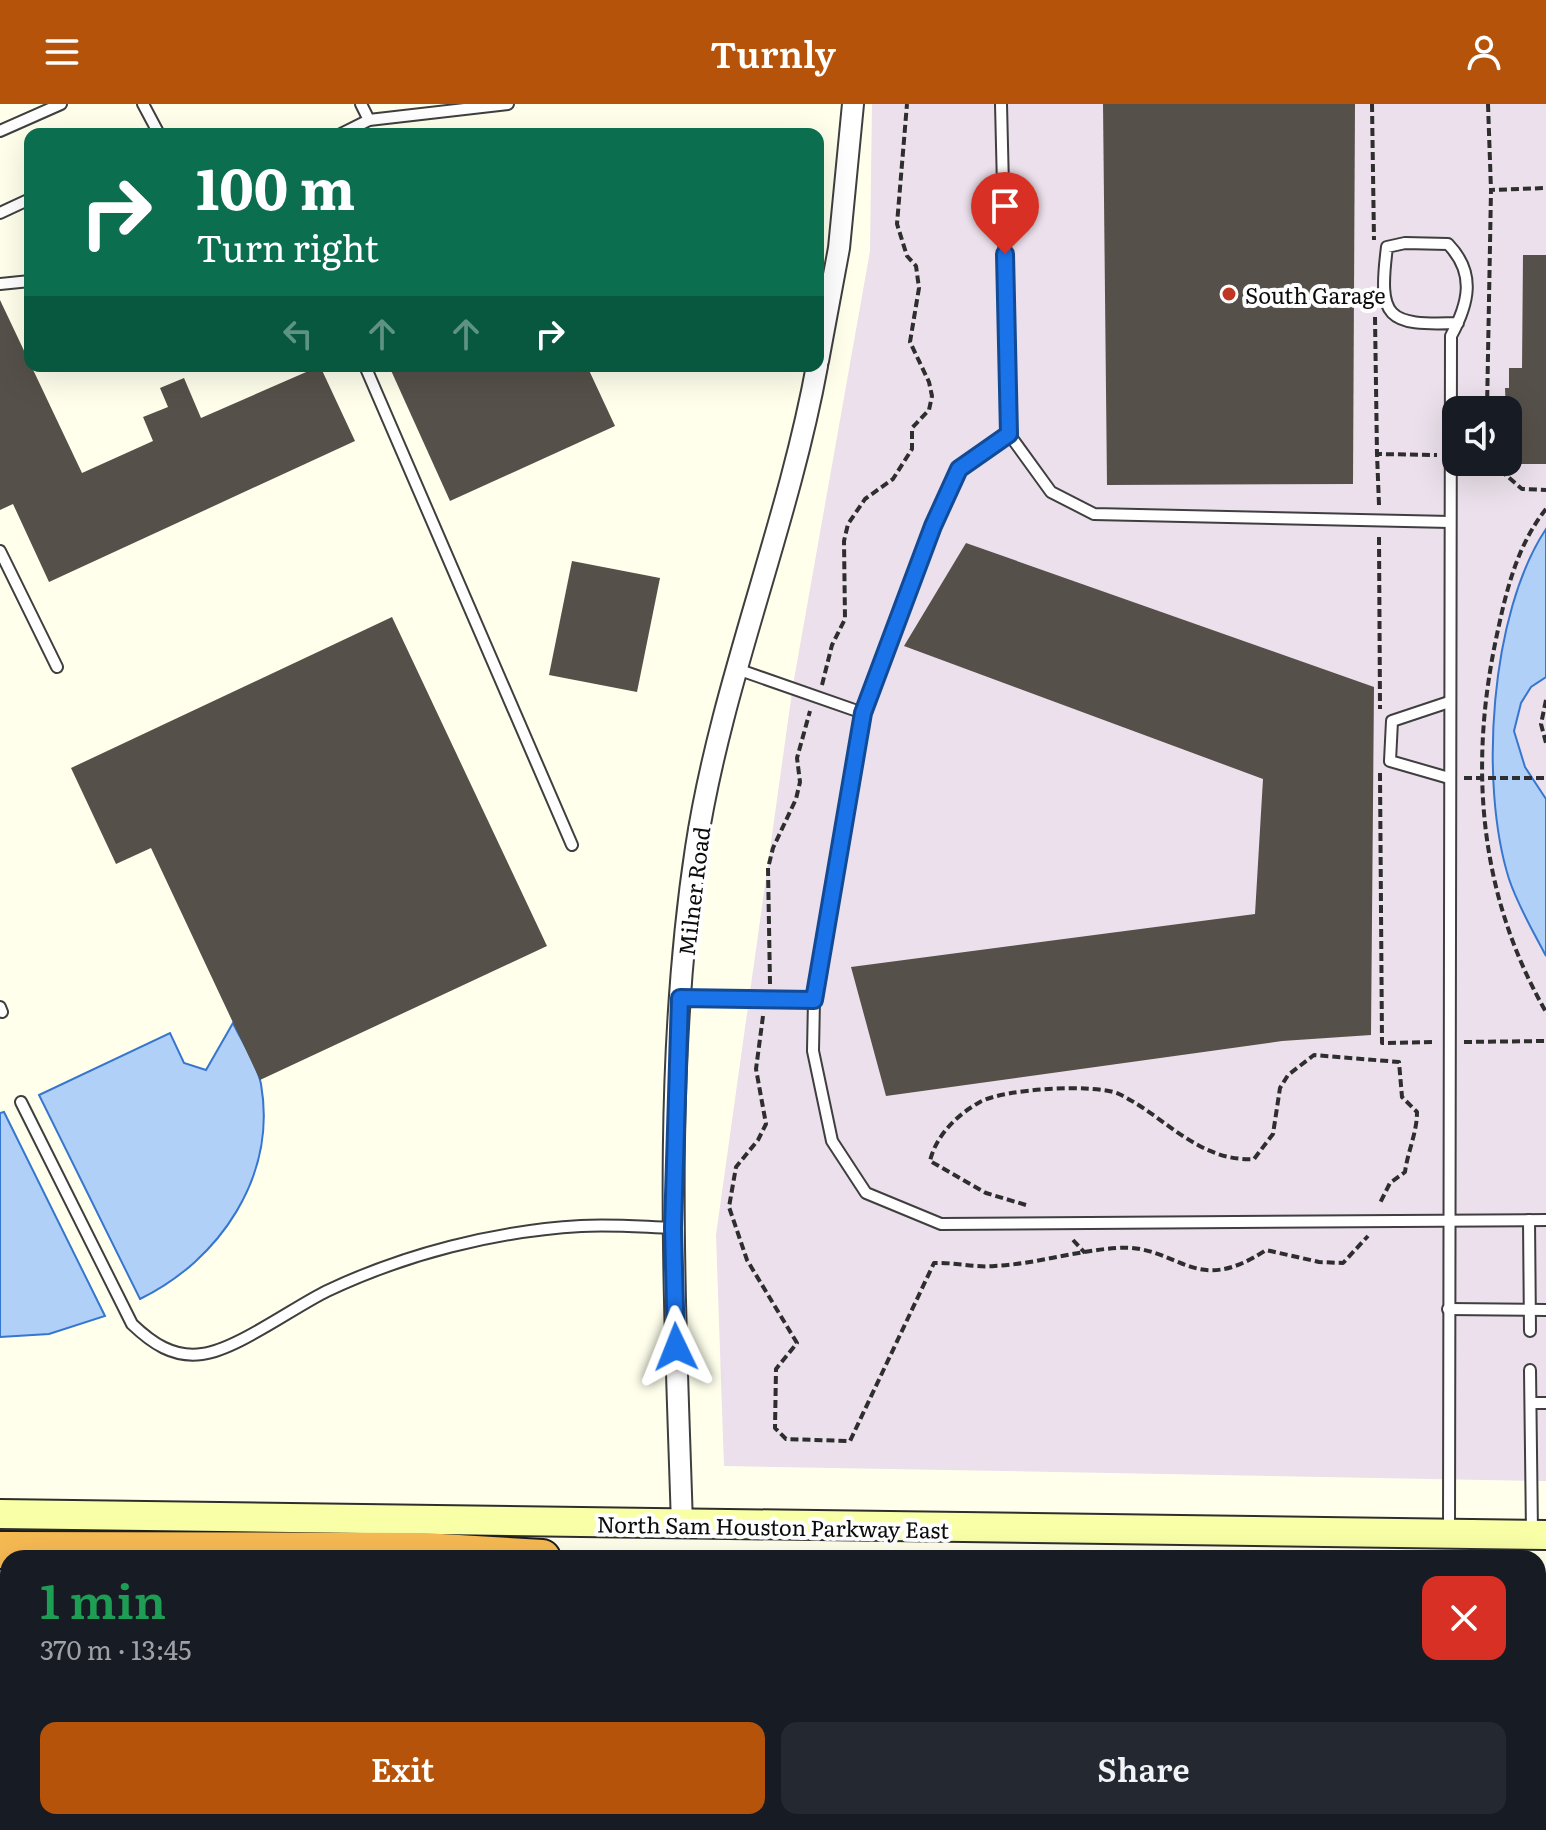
<!DOCTYPE html>
<html lang="en">
<head>
<meta charset="utf-8">
<style>
  :root { --surface:#171b24; --page:#242831; --text:#f1f3f6; --muted:#9ea1a6; --accent:#b45309 }
  body { margin:0; font-family:Literata,serif; background:var(--page); color:var(--text); height:100vh; display:flex; flex-direction:column; font-size:30px; white-space:nowrap }
  * { box-sizing:border-box; margin:0 }
  p { font-size:26px; color:var(--muted) }
  .icon { flex:none; width:44px; height:44px; fill:none; stroke:currentColor; stroke-width:2; stroke-linecap:round; stroke-linejoin:round }
  .map { position:relative; flex:1; overflow:hidden }
  .sheet { position:absolute; left:0px; top:1446px; width:1546px; height:280px; display:flex; flex-direction:column; background:var(--surface); border-radius:24px 24px 0 0; box-shadow:0 8px 32px #0002 }
  .sheet>* { flex:none }
  .banner { position:absolute; left:24px; top:24px; width:800px; height:244px; border-radius:16px; box-shadow:0 8px 32px #0002; background:#0b6e4f; color:#fff; overflow:hidden }
  .controls { position:absolute; left:1442px; top:292px; display:grid; gap:16px }
  .controls a { display:grid; place-items:center; width:80px; height:80px; border-radius:16px; background:var(--surface); box-shadow:0 8px 32px #0002; font-size:40px }
  .pin { position:absolute; display:grid; place-items:center; width:68px; height:68px; color:#fff; margin:-82px -34px; border-radius:50% 50% 50% 0; rotate:-45deg; box-shadow:0 0 8px #0007 }
  .pin .icon { rotate:45deg }
  .me { position:absolute; width:88px; margin:-44px; rotate:358deg; stroke-linejoin:round; filter:drop-shadow(0 0 6px #0008) }
  .turn { display:flex; align-items:center; gap:28px; height:168px; padding:0 40px; font-size:36px }
  .turn .icon { width:104px; height:104px; stroke-width:2.5 }
  .turn b { display:block; font-size:56px; line-height:68px }
  .lanes { display:flex; align-items:center; height:76px; padding:0 40px; background:#0003; justify-content:center; gap:40px; direction:ltr }
  .lanes .off { opacity:.35 }
  .round { display:grid; place-items:center; flex:none; width:84px; height:84px; border-radius:16px; background:var(--page) }
  .overview { display:flex; align-items:center; justify-content:space-between; height:136px; padding:0 40px }
  h1 { font-size:48px; font-weight:600; line-height:60px; color:#1e9e55 }
  .button { display:flex; gap:16px; margin-top:auto; padding:16px 40px }
  .button a { flex:1; height:92px; border-radius:16px; background:var(--accent); color:#fff; font-size:32px; font-weight:600; line-height:92px; text-align:center }
  .button a+a { background:var(--page); color:var(--text) }
  header { display:flex; justify-content:space-between; align-items:center; height:104px; padding:0 40px; background:var(--accent); color:#fff; font-size:36px; font-weight:600 }
  .map>svg:first-child { display:block }
  .industrial { fill:#ebe0eb; fill-rule:evenodd }
  .water { fill:#b0d0f7; stroke:#3676cf; stroke-width:2 }
  .building { fill:#555049 }
  .lines { fill:none; stroke-linecap:round; stroke-linejoin:round }
  .service-casing { stroke:#3f3f3f; stroke-width:14 }
  .minor-casing { stroke:#3f3f3f; stroke-width:24 }
  .tertiary-casing { stroke:#3f3f3f; stroke-width:28 }
  .secondary-casing { stroke:#2e2e2e; stroke-width:32 }
  .motorway-casing { stroke:#1d1d1d; stroke-width:40 }
  .path { stroke:#2e2e2e; stroke-width:4; stroke-dasharray:8 4; stroke-linecap:butt }
  .service { stroke:#fff; stroke-width:10 }
  .minor { stroke:#fff; stroke-width:20 }
  .tertiary { stroke:#fff; stroke-width:24 }
  .secondary { stroke:#f9ffa7; stroke-width:28 }
  .motorway { stroke:#f6ba53; stroke-width:36 }
  .route-casing { stroke:#114b97; stroke-width:20 }
  .route { stroke:#1a73e8; stroke-width:14 }
  .poi-dot { fill:#be3723; stroke:#fff; stroke-width:3 }
  .labels { text-anchor:middle; dominant-baseline:central; stroke-width:8; stroke-linejoin:round; paint-order:stroke }
  .poi-label { font-size:22px; fill:#0c0c0c; stroke:#fff; text-anchor:start }
  .street-label { font-size:22px; fill:#0c0c0c; stroke:#fff }
</style>
</head>
<body>
<header><svg class="icon" aria-label="menu" viewBox="0 0 24 24"><path d="M4 6h16M4 12h16M4 18h16"/></svg>Turnly<svg class="icon" aria-label="person" viewBox="0 0 24 24"><circle cx="12" cy="8" r="4"/><path d="M4 21q1-7 8-7t8 7"/></svg></header>
<div class="map">
<svg width="1546" height="1726" viewBox="0 0 1546 1726">
  <rect width="100%" height="100%" fill="#ffffec"/>
  <path class="industrial" d="M872,0h674v1377l-822,-15 -8,-231 77,-550 77,-434zM1456,306h52v52h-52z"/>
  <g class="water">
    <path d="M1546,425v148l-15,10 -10,16 -7,28 11,36 21,32v157c-13,-25 -28,-50 -37,-77 -30,-95 -19,-266 37,-350z"/>
    <path d="M233,919c9,19 24,41 28,61 16,92 -41,176 -121,215l-101,-204 131,-62 14,30 22,7z"/>
    <path d="M4,1008l101,204 -56,18 -49,3v-224z"/>
  </g>
  <g class="building">
    <path d="M1103,0h252l-2,380 -246,1z"/>
    <path d="M1523,151h23v209h-38l-3,-76h4v-20h13z"/>
    <path d="M0,196l82,173 71,-32 -10,-24 25,-10 -8,-19 24,-10 17,40 119,-52 35,75 -306,141 -36,-78 -13,6z"/>
    <path d="M389,262h198l28,60 -165,75z"/>
    <path d="M966,439l408,144 -3,348 -89,6 -396,55 -35,-129 404,-53 8,-135 -359,-133z"/>
    <path d="M572,457l88,17 -23,114 -88,-17z"/>
    <path d="M392,513l155,329 -287,134 -109,-232 -35,16 -45,-96z"/>
  </g>
  <g class="lines">
    <g class="service-casing">
      <g id="service">
        <path d="M143,0l16,30"/>
        <path d="M361,0l8,16"/>
        <path d="M1001,0l8,330 42,58 43,22 356,8"/>
        <path d="M0,27l61,-27"/>
        <path d="M341,30l28,-14 139,-16"/>
        <path d="M0,109l30,-14"/>
        <path d="M0,180l30,-3"/>
        <path d="M365,262l207,479"/>
        <path d="M0,447l57,116"/>
        <path d="M737,565l126,44"/>
        <path d="M1449,674l-59,-17 2,-40 57,-19"/>
        <path d="M680,894l134,2 -1,51 19,90 34,52 75,31 605,-4"/>
        <path d="M814,896l49,-287 70,-187 26,-57 50,-35"/>
        <path d="M0,903l2,5"/>
        <path d="M21,998l111,222c20,19 41,34 70,30 34,-4 92,-47 125,-63 78,-37 168,-60 254,-65 30,-2 62,1 92,2"/>
        <path d="M1529,1116l1,111"/>
        <path d="M1448,1205l98,1"/>
        <path d="M1530,1266l2,162"/>
        <path d="M1531,1299h15"/>
        <path d="M1449,1429l2,-1197c18,-33 25,-63 -3,-92l-43,-1 -18,4c-9,71 -1,79 71,76"/>
        <path d="M107,1718v8"/>
      </g>
    </g>
    <g class="minor-casing">
      <g id="minor">
        <path d="M818,257l21,-113 14,-144"/>
        <path d="M682,1421c-7,-225 -20,-453 14,-677 25,-164 91,-319 121,-482"/>
      </g>
    </g>
    <g class="tertiary-casing">
      <path id="tertiary" d="M661,1718v8"/>
    </g>
    <g class="secondary-casing">
      <g id="secondary">
        <path d="M0,1410l1546,21"/>
        <path d="M0,1676h8"/>
        <path d="M1538,1692h8"/>
      </g>
    </g>
    <g class="motorway-casing">
      <g id="motorway">
        <path d="M0,1446l423,1 119,7"/>
        <path d="M0,1512h8"/>
        <path d="M1538,1531h8"/>
        <path d="M0,1586h8"/>
        <path d="M1538,1596h8"/>
        <path d="M1538,1666h8"/>
      </g>
    </g>
    <g class="path">
      <path d="M1372,0l2,136"/>
      <path d="M1488,0l3,86"/>
      <path d="M1375,213l2,137"/>
      <path d="M1487,306l4,-220 55,-2"/>
      <path d="M1491,358l31,27 24,1"/>
      <path d="M1379,401l-2,-51 60,1"/>
      <path d="M1546,405c-30,38 -40,83 -50,130 -27,129 -17,256 50,373"/>
      <path d="M1379,433l1,172"/>
      <path d="M822,581l10,-40 13,-26 -1,-78 4,-17 17,-25 28,-20 19,-30v-21l17,-18 3,-14 -3,-14 -19,-40 9,-54 -3,-22 -9,-10 -10,-32 10,-120"/>
      <path d="M1546,596l-5,24 5,19"/>
      <path d="M1380,669l2,270 54,-1"/>
      <path d="M1464,674h82"/>
      <path d="M770,880l-2,-116 5,-20 23,-49 4,-17 -3,-24 13,-47"/>
      <path d="M763,912l-7,53 10,55 -8,16 -22,27 -7,40 18,53 50,83 -21,26 -1,59 11,11 64,2 84,-178c20,-1 40,5 61,3 40,-2 80,-15 121,-18 63,-5 76,51 150,2l53,12 24,1 25,-27"/>
      <path d="M1464,938l82,-1"/>
      <path d="M1026,1101l-40,-12 -56,-32c6,-26 28,-47 50,-59 23,-13 115,-19 139,-8 46,22 79,68 135,65l19,-25 7,-46 8,-13 26,-20 85,7 3,35 15,15c0,21 -9,38 -12,60l-15,11 -11,22"/>
      <path d="M1073,1136l12,13"/>
    </g>
    <use href="#service" class="service"/>
    <use href="#minor" class="minor"/>
    <use href="#tertiary" class="tertiary"/>
    <use href="#secondary" class="secondary"/>
    <use href="#motorway" class="motorway"/>
  </g>
  <g class="lines">
    <g class="route-casing">
      <path id="route" d="M676,1243l-3,-119 7,-230 134,2 49,-287 70,-187 26,-57 50,-35 -4,-180"/>
    </g>
    <use href="#route" class="route"/>
  </g>
  <circle class="poi-dot" cx="1229" cy="190" r="8"/>
  <g class="labels">
    <g class="poi-label">
      <text x="1245" y="190">South Garage</text>
    </g>
    <g class="street-label">
      <text transform="translate(693 787) rotate(-83)">Milner Road</text>
      <text transform="translate(773 1422) rotate(1)">North Sam Houston Parkway East</text>
    </g>
  </g>
</svg>
<div class="controls">
<a><svg class="icon" aria-label="sound" viewBox="0 0 24 24"><path d="M4 9h4l5-4v14l-5-4H4zM17 9q2 3 0 6"/></svg></a>
</div>
<div class="pin" style="left:1005px;top:150px;background:#d93025"><svg class="icon" aria-label="arrive" viewBox="0 0 24 24"><path d="M6 21V4h12l-3 4 3 4H6"/></svg></div>
<svg class="me" style="left:676px;top:1243px" viewBox="-20 -20 40 40"><path d="M0-17L14 15 0 8-14 15z" fill="#1a73e8" stroke="#fff" stroke-width="4"/></svg>
<div class="banner">
<div class="turn"><svg class="icon" aria-label="right" viewBox="0 0 24 24"><path d="M7 20v-9h11M14 6l5 5-5 5"/></svg><div><b>100 m</b>Turn right</div></div>
<div class="lanes"><svg class="icon off" aria-label="left" viewBox="0 0 24 24"><path d="M17 20v-9H6M10 6l-5 5 5 5"/></svg><svg class="icon off" aria-label="ahead" viewBox="0 0 24 24"><path d="M12 20V5M6 11l6-6 6 6"/></svg><svg class="icon off" aria-label="ahead" viewBox="0 0 24 24"><path d="M12 20V5M6 11l6-6 6 6"/></svg><svg class="icon" aria-label="right" viewBox="0 0 24 24"><path d="M7 20v-9h11M14 6l5 5-5 5"/></svg></div>
</div>
<section class="sheet">
<div class="overview"><div><h1>1 min</h1><p>370 m · 13:45</p></div><a class="round" style="background:#d93025;color:#fff"><svg class="icon" aria-label="close" viewBox="0 0 24 24"><path d="M6 6l12 12M18 6L6 18"/></svg></a></div>
<div class="button"><a>Exit</a><a>Share</a></div>
</section>
</div>
</body>
</html>
